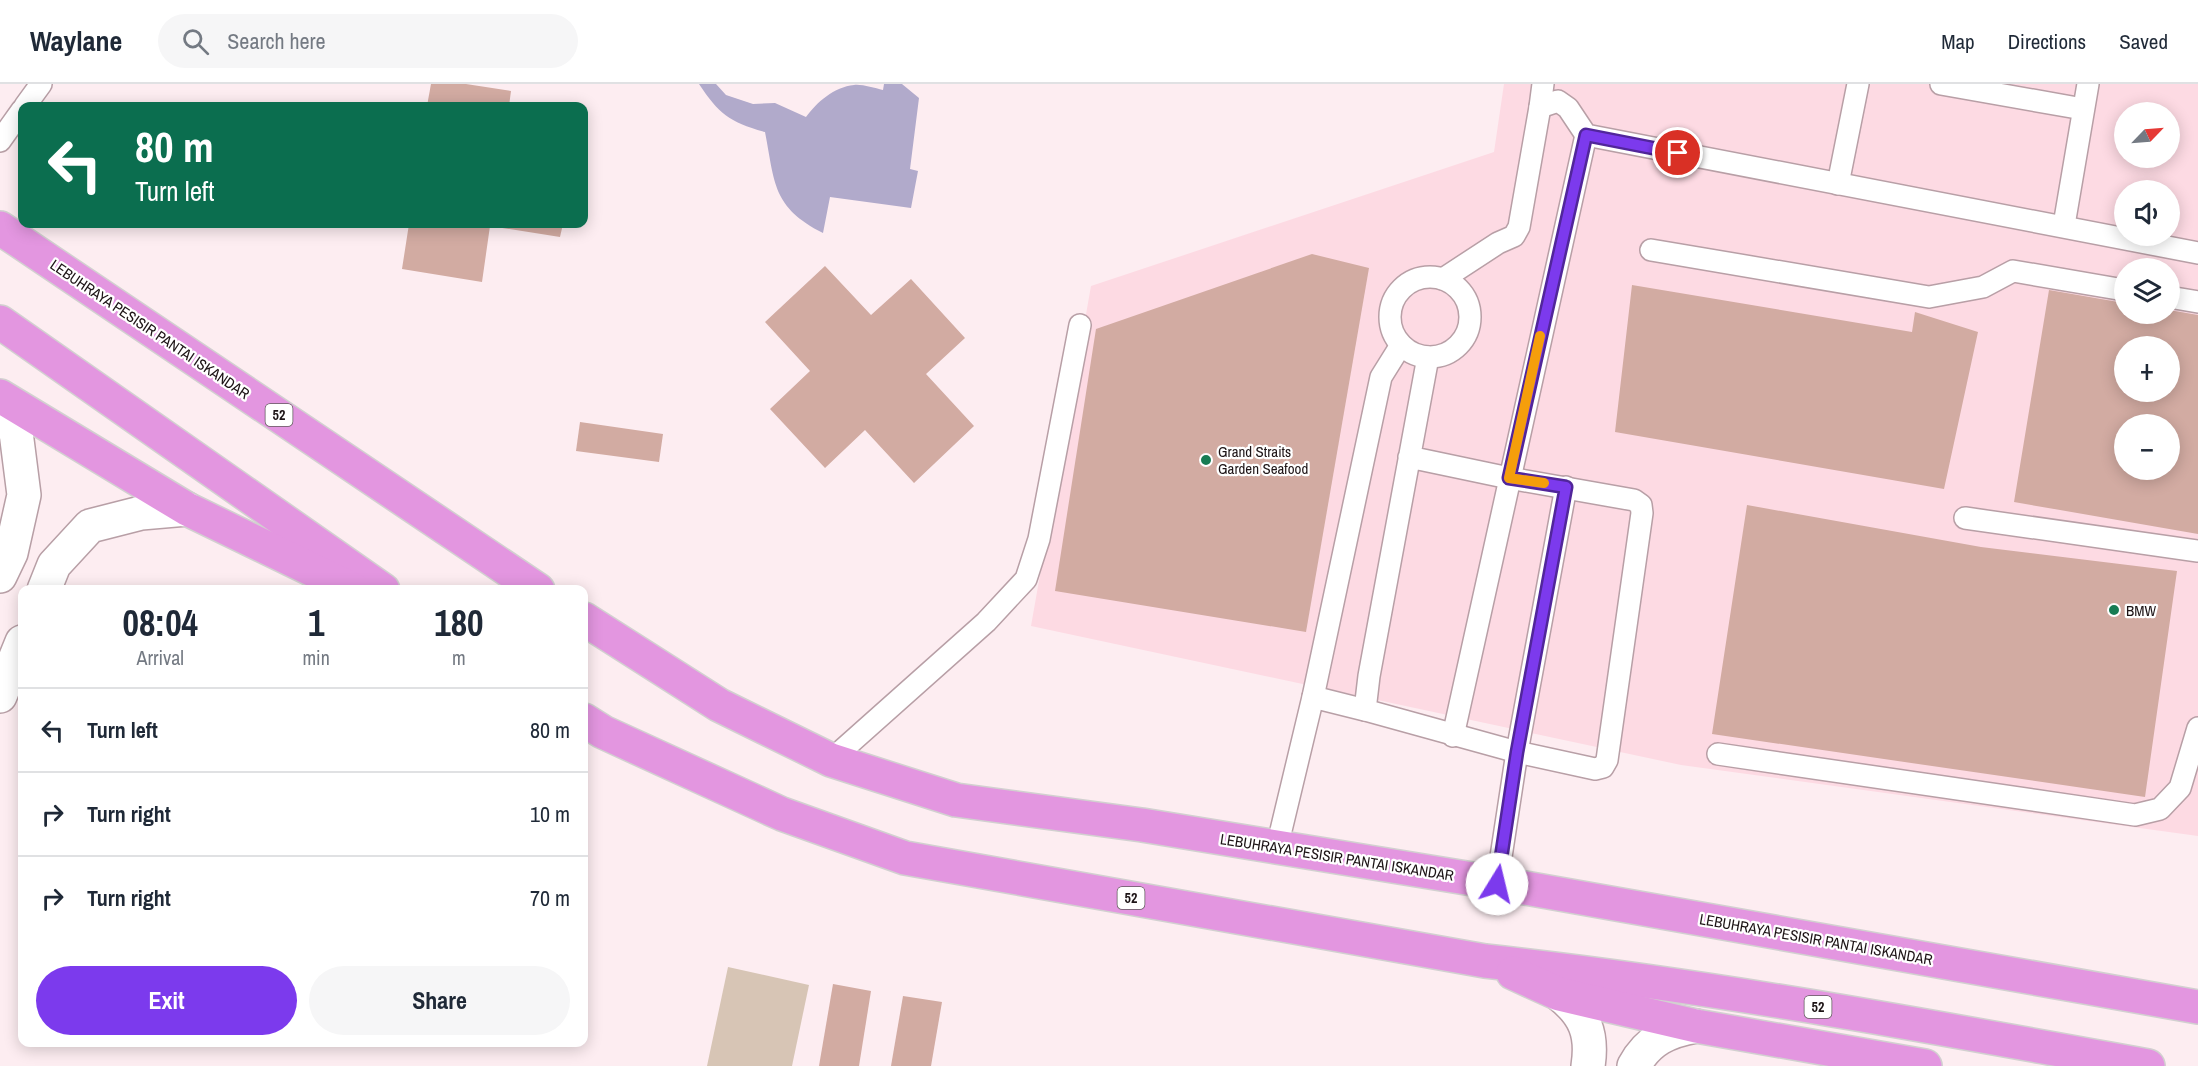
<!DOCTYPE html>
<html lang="en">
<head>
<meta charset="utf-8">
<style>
  :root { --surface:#fff; --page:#f6f6f7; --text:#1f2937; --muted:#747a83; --line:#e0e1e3; --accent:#7c3aed }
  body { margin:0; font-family:"Archivo Narrow",sans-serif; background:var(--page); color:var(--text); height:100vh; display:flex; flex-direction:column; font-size:22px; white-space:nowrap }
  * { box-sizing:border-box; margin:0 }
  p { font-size:20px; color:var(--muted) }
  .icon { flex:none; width:33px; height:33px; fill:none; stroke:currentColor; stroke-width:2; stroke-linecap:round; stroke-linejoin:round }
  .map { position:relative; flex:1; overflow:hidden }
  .details { position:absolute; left:18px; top:501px; width:570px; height:462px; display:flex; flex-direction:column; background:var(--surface); border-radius:12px; box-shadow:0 3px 15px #0003 }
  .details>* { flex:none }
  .top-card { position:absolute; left:18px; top:18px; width:570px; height:126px; border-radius:12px; box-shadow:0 3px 15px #0003; background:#0b6e4f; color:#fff; overflow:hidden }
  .needle { width:39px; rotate:65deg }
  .controls { position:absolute; left:2114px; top:18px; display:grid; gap:12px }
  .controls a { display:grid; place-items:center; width:66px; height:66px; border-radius:50%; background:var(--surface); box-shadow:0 3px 15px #0003; font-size:30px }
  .pin { position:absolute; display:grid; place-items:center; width:51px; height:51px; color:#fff; margin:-26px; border:3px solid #fff; border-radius:50%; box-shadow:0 2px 6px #0007 }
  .me { position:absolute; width:66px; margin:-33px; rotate:9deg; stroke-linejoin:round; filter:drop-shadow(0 0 4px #0008) }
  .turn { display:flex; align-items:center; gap:21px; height:126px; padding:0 18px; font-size:27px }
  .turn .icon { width:78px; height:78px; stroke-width:2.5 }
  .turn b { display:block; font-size:42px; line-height:51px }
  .eta { display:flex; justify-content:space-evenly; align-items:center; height:102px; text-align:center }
  .eta b { font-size:36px; font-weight:800; line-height:42px }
  .action { display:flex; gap:12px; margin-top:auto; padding:12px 18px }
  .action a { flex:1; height:69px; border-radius:36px; background:var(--accent); color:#fff; font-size:24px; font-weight:800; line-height:69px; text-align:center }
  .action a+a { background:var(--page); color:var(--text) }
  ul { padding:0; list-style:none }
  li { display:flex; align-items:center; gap:18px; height:84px; padding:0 18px; border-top:2px solid var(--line) }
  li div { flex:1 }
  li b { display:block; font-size:22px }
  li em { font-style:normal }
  header { display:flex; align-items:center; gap:36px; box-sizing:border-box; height:84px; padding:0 30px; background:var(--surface); border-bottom:2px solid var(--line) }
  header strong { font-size:28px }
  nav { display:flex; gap:33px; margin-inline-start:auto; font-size:21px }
  .search { width:420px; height:54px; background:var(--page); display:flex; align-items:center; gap:15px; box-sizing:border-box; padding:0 21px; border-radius:33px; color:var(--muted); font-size:22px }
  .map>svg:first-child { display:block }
  .built { fill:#fddae3; fill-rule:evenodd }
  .green { fill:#d7c5b5 }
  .water { fill:#b1aacb }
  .building { fill:#d2aba2; fill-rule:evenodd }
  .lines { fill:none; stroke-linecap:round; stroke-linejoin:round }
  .lane-casing { stroke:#b89fa6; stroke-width:24 }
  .street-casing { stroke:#b89fa6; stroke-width:36 }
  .highway-casing { stroke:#d2d0d0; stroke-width:36 }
  .lane { stroke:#fff; stroke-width:21 }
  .street { stroke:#fff; stroke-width:33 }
  .highway { stroke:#e396e0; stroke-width:33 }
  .route-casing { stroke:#51269a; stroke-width:15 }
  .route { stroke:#7c3aed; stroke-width:10 }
  .slow { stroke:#f59e0b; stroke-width:10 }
  .poi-dot { fill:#177c54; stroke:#fff; stroke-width:2 }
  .labels { text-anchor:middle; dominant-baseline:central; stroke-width:4.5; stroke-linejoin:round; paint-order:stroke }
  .shield { fill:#fff; stroke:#615a5c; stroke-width:1.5 }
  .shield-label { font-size:14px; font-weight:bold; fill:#1d1416 }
  .street-label { font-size:15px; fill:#1d1416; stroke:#fff }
  .poi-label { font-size:15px; fill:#1d1416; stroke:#fff; text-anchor:start }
</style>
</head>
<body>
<header>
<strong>Waylane</strong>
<div class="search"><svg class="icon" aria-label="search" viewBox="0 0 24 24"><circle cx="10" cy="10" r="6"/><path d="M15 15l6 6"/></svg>Search here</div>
<nav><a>Map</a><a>Directions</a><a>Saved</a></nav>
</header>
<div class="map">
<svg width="2198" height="982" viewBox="0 0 2198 982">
  <rect width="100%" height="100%" fill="#fdedf1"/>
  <path class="built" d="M1504,0h694v752l-517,-71 -650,-139 60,-340 403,-134zM2124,28h45v46h-45zM2124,106h45v46h-45zM2124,184h45v46h-45zM2124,262h45v46h-45zM2124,340h45v46h-45z"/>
  <path class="green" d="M728,883l81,18 -17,81h-85z"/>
  <path class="water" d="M699,0h17l10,11 27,9 22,-1 31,14c11,-15 28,-30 48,-32 8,-1 20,3 29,5l1,-6h18l17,14 -9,71 8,2 -7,37 -81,-11 -7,36c-51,-26 -48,-50 -58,-101 -36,-10 -46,-18 -66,-48z"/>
  <g class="building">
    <path d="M431,0h35l45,7 -2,15h-82z"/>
    <path d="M409,140h154l-3,13 -70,-11 -8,56 -80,-13z"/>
    <path d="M1312,170l57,14 -63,364 -251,-41 41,-262z"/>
    <path d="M825,182l46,49 40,-36 54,59 -39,36 48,52 -60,57 -49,-53 -40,38 -55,-59 40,-38 -45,-49z"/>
    <path d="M1632,201l280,47 3,-20 63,20 -34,157 -329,-57z"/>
    <path d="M2049,206l75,13v11h45v-4l29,5v219l-184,-32zM2124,262h45v46h-45zM2124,340h45v46h-45z"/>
    <path d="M580,338l83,12 -4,28 -83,-11z"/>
    <path d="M1747,421l234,42 196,24 -32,226 -433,-63z"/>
    <path d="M833,900l38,7 -12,75h-40z"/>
    <path d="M903,912l39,6 -11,64h-40z"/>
  </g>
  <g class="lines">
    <g class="lane-casing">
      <g id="lane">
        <path d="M1543,0l-3,23 18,-6 10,7 18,27 612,118"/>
        <path d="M1941,0l142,25"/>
        <path d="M25,22l16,-22"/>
        <path d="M0,57l22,-31"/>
        <path d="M1838,100l20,-100"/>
        <path d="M2064,141l24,-141"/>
        <path d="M1651,166l278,47 54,-10 30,-16 111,19"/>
        <circle cx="1430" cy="233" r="40"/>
        <path d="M1443,195l55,-36 16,-7 5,-9 21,-120"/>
        <path d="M2169,213l29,5"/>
        <path d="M1409,373l100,21 125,22 7,5 1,8 -35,247 -4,7 -8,2 -78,-17 -152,-42 4,-34 59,-319"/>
        <path d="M1965,434l233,33"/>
        <path d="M1313,613l52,13"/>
        <path d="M1453,652l133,-601"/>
        <path d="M1718,670l417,61 25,-6 20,-21 18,-60"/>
        <path d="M831,676l155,-138 40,-43 13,-40 41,-214"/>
        <path d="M1277,763l36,-150 68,-320 20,-32"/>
        <path d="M1497,799l20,-131 49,-265"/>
      </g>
    </g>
    <g class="street-casing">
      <g id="street">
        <path d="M0,328l16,20 8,63 -13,58 -11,23"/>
        <path d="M44,506l10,-25 36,-39 51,-13 46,-4"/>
        <path d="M0,612l22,-54"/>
        <path d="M1559,910c26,20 34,40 29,72"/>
        <path d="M1634,982c14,-26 34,-35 62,-40"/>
      </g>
    </g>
    <g class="highway-casing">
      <g id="highway">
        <path d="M0,144l538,362"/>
        <path d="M0,238l383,268"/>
        <path d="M0,312l187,113 167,81"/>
        <path d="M584,535l135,86 112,55 125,40 186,25 355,58 701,124"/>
        <path d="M584,636l19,12 179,82 123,44 580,103c223,24 443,65 663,105"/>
        <path d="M1513,889l46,21 137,32 229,40"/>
      </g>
    </g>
    <use href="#lane" class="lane"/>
    <use href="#street" class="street"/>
    <use href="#highway" class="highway"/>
  </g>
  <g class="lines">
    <g class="route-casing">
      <path id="route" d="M1497,800l20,-132 49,-265 -57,-9 77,-343 92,18"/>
    </g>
    <use href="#route" class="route"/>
    <path class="slow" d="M1540,252l-31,142 35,5"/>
  </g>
  <g class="poi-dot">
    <circle cx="1206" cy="376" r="6"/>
    <circle cx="2114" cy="526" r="6"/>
  </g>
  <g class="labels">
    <g class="shield">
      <rect x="265.5" y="320" width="27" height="22" rx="4.5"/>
      <rect x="1117.5" y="803" width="27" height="22" rx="4.5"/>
      <rect x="1804.5" y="912" width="27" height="22" rx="4.5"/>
    </g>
    <g class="shield-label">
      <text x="279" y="331">52</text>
      <text x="1131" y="814">52</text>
      <text x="1818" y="923">52</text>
    </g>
    <g class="street-label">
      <text transform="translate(150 245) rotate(34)">LEBUHRAYA PESISIR PANTAI ISKANDAR</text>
      <text transform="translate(1337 773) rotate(9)">LEBUHRAYA PESISIR PANTAI ISKANDAR</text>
      <text transform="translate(1816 855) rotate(10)">LEBUHRAYA PESISIR PANTAI ISKANDAR</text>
    </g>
    <g class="poi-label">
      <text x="1218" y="367">Grand Straits<tspan x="1218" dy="17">Garden Seafood</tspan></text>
      <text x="2126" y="526">BMW</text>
    </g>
  </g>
</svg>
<div class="controls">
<a><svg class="needle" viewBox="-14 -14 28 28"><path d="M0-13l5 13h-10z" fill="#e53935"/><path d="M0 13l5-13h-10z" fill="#747a83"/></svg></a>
<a><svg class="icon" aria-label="sound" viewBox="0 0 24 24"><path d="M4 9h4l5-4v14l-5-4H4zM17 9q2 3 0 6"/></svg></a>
<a><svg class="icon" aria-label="layers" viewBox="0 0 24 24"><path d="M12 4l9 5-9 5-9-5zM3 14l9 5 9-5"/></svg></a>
<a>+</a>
<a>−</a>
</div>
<div class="pin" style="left:1678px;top:69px;background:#d93025"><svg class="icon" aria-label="arrive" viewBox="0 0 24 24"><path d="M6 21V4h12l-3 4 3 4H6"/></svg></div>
<svg class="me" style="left:1497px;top:800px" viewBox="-20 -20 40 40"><circle r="19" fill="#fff"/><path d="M0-13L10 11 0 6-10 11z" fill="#7c3aed"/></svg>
<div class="top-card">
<div class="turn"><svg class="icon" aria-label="left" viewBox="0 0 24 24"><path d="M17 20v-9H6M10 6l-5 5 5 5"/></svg><div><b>80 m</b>Turn left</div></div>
</div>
<section class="details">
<div class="eta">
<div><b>08:04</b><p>Arrival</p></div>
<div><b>1</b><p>min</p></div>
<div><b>180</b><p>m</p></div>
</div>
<ul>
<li><svg class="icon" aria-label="left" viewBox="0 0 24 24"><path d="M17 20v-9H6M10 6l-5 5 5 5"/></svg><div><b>Turn left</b></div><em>80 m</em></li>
<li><svg class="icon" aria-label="right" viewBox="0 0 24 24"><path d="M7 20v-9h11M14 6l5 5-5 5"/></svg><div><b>Turn right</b></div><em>10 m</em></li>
<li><svg class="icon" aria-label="right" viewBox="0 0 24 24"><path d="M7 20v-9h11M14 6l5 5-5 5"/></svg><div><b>Turn right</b></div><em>70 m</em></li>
</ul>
<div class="action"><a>Exit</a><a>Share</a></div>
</section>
</div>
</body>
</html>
